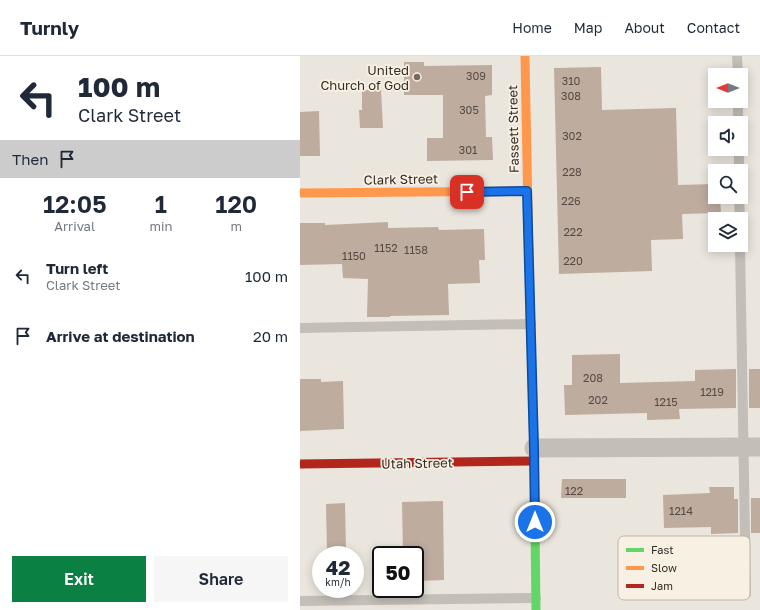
<!DOCTYPE html>
<html lang="en">
<head>
<meta charset="utf-8">
<style>
  :root { --surface:#fff; --page:#f6f6f7; --text:#1f2937; --muted:#747a83; --line:#e0e1e3; --accent:#0b8043 }
  body { margin:0; font-family:"Golos Text",sans-serif; background:var(--page); color:var(--text); height:100vh; display:flex; flex-direction:column; font-size:15px; white-space:nowrap }
  * { box-sizing:border-box; margin:0 }
  p { font-size:13px; color:var(--muted) }
  .icon { flex:none; width:22px; height:22px; fill:none; stroke:currentColor; stroke-width:2; stroke-linecap:round; stroke-linejoin:round }
  .map { position:relative; flex:1; overflow:hidden }
  .side { display:flex; flex-direction:column; background:var(--surface); width:300px }
  .side>* { flex:none }
  .hud { background:#fff; color:var(--text); overflow:hidden }
  .needle { width:26px; rotate:270deg }
  .buttons { position:absolute; left:408px; top:12px; display:grid; gap:8px }
  .buttons a { display:grid; place-items:center; width:40px; height:40px; border-radius:0px; background:var(--surface); box-shadow:0 2px 10px #0003; font-size:20px }
  .speed { position:absolute; left:12px; top:490px; display:flex; gap:8px; font-size:20px; font-weight:700; text-align:center }
  .speed>* { display:grid; place-content:center; width:52px; height:52px; border-radius:50%; background:var(--surface); box-shadow:0 2px 10px #0003; line-height:1 }
  .speed small { font-size:10px; font-weight:400 }
  .speed .limit { border:2px solid #111; border-radius:6px; background:#fff; color:#111 }
  .pin { position:absolute; display:grid; place-items:center; width:34px; height:34px; color:#fff; margin:-17px; border-radius:8px; box-shadow:0 2px 6px #0006 }
  .me { position:absolute; width:44px; margin:-22px; rotate:0deg; stroke-linejoin:round; filter:drop-shadow(0 0 3px #0008) }
  .turn { display:flex; align-items:center; gap:14px; height:84px; padding:0 12px; font-size:18px }
  .turn .icon { width:52px; height:52px; stroke-width:2.5 }
  .turn b { display:block; font-size:28px; line-height:34px }
  .then { display:flex; align-items:center; height:38px; padding:0 12px; background:#0003; gap:8px; font-size:15px }
  .eta { display:flex; justify-content:space-evenly; align-items:center; height:68px; text-align:center }
  .eta b { font-size:24px; font-weight:600; line-height:28px }
  .primary-button { display:flex; gap:8px; margin-top:auto; padding:8px 12px }
  .primary-button a { flex:1; height:46px; border-radius:0px; background:var(--accent); color:#fff; font-size:16px; font-weight:600; line-height:46px; text-align:center }
  .primary-button a+a { background:var(--page); color:var(--text) }
  ul { padding:0; list-style:none }
  li { display:flex; align-items:center; gap:12px; height:60px; padding:0 12px }
  li div { flex:1 }
  li b { display:block; font-size:15px }
  li em { font-style:normal }
  header { display:flex; align-items:center; gap:24px; box-sizing:border-box; height:56px; padding:0 20px; background:var(--surface); border-bottom:1px solid var(--line) }
  header strong { font-size:19px }
  nav { display:flex; gap:22px; margin-inline-start:auto; font-size:14px }
  main { display:flex; flex:1; min-height:0 }
  .map>svg:first-child { display:block }
  .building { fill:#beac9f }
  .lines { fill:none; stroke-linecap:round; stroke-linejoin:round }
  .lane { stroke:#c3beb7; stroke-width:10 }
  .street { stroke:#c3beb7; stroke-width:19 }
  .fast { stroke:#63d668; stroke-width:9 }
  .slow { stroke:#ff974d; stroke-width:9 }
  .jam { stroke:#b3261e; stroke-width:9 }
  .route-casing { stroke:#114b97; stroke-width:10 }
  .route { stroke:#1a73e8; stroke-width:7 }
  .poi-dot { fill:#736c66; stroke:#f8f1e3; stroke-width:1.5 }
  .labels { text-anchor:middle; dominant-baseline:central; stroke-width:3.5; stroke-linejoin:round; paint-order:stroke }
  .number-label { font-size:11px; fill:#564b44 }
  .poi-label { font-size:13px; fill:#332b26; stroke:#f8f1e3; text-anchor:end }
  .street-label { font-size:13px; fill:#332b26; stroke:#f8f1e3 }
  .key { fill:#f8f1e3; stroke:#bdb6aa; stroke-width:1 }
  .key-label { font-size:11px; fill:#332b26 }
</style>
</head>
<body>
<header>
<strong>Turnly</strong>
<nav><a>Home</a><a>Map</a><a>About</a><a>Contact</a></nav>
</header>
<main>
<section class="side">
<div class="hud">
<div class="turn"><svg class="icon" aria-label="left" viewBox="0 0 24 24"><path d="M17 20v-9H6M10 6l-5 5 5 5"/></svg><div><b>100 m</b>Clark Street</div></div>
<div class="then">Then<svg class="icon" aria-label="arrive" viewBox="0 0 24 24"><path d="M6 21V4h12l-3 4 3 4H6"/></svg></div>
</div>
<div class="eta">
<div><b>12:05</b><p>Arrival</p></div>
<div><b>1</b><p>min</p></div>
<div><b>120</b><p>m</p></div>
</div>
<ul>
<li><svg class="icon" aria-label="left" viewBox="0 0 24 24"><path d="M17 20v-9H6M10 6l-5 5 5 5"/></svg><div><b>Turn left</b><p>Clark Street</p></div><em>100 m</em></li>
<li><svg class="icon" aria-label="arrive" viewBox="0 0 24 24"><path d="M6 21V4h12l-3 4 3 4H6"/></svg><div><b>Arrive at destination</b></div><em>20 m</em></li>
</ul>
<div class="primary-button"><a>Exit</a><a>Share</a></div>
</section>
<div class="map">
<svg width="460" height="554" viewBox="0 0 460 554">
  <rect width="100%" height="100%" fill="#eae6dd"/>
  <g class="building">
    <path d="M104,6h20v4l68,-1v30l-7,1 1,41h6l1,23 -66,1v-23h16v-43h-39z"/>
    <path d="M301,11l1,43 74,-2 2,77 37,-1v13h5l1,16 -39,1 1,25 -32,1 1,31 -93,3 -5,-206z"/>
    <path d="M62,34h19l2,38h-23l-1,-18h3z"/>
    <path d="M19,55l1,45h-20v-44z"/>
    <path d="M88,166v6l50,-1 1,3 45,-1 1,31h-6l1,23 -32,1 1,31 -59,1v1h-23l1,-38 -25,-1 -1,-14 -42,1v-42h25v2z"/>
    <path d="M320,298v29l75,-2v-11l41,-1v39l-57,1 1,10 -33,1v-7l-82,2 -1,-30h8v-30z"/>
    <rect x="449" y="313" width="11" height="39"/>
    <path d="M0,323h21v3l22,-1 1,48 -44,2z"/>
    <path d="M262,423h64v19h-65z"/>
    <path d="M409,431h25v12h4v34l-27,1v-7l-47,1 -1,-33 47,-2z"/>
    <rect x="451" y="442" width="9" height="35"/>
    <path d="M143,445l1,79 -29,1v-26h-12l-1,-53z"/>
    <path d="M45,447l1,49h-19l-1,-48z"/>
  </g>
  <g class="lines">
    <g class="lane">
      <path d="M437,0l1,19"/>
      <path d="M438,45v22"/>
      <path d="M439,93v22"/>
      <path d="M439,141l1,22"/>
      <path d="M440,189l6,349"/>
      <path d="M0,272l231,-4"/>
      <path d="M0,545l236,-3"/>
    </g>
    <path class="street" d="M234,392l226,-1"/>
    <path class="fast" d="M229,210l5,182 2,162"/>
    <g class="slow">
      <path d="M225,0l4,210"/>
      <path d="M0,137l227,-2"/>
    </g>
    <path class="jam" d="M0,408l234,-3"/>
  </g>
  <g class="lines">
    <g class="route-casing">
      <path id="route" d="M167,136l60,-1 7,257 1,74"/>
    </g>
    <use href="#route" class="route"/>
  </g>
  <circle class="poi-dot" cx="117" cy="21" r="4"/>
  <g class="labels">
    <g class="number-label">
      <text x="176" y="19">309</text>
      <text x="271" y="24">310</text>
      <text x="271" y="39">308</text>
      <text x="169" y="53">305</text>
      <text x="272" y="79">302</text>
      <text x="168" y="93">301</text>
      <text x="272" y="115">228</text>
      <text x="271" y="144">226</text>
      <text x="273" y="175">222</text>
      <text x="86" y="191">1152</text>
      <text x="116" y="193">1158</text>
      <text x="54" y="199">1150</text>
      <text x="273" y="204">220</text>
      <text x="293" y="321">208</text>
      <text x="412" y="335">1219</text>
      <text x="298" y="343">202</text>
      <text x="366" y="345">1215</text>
      <text x="274" y="434">122</text>
      <text x="381" y="454">1214</text>
    </g>
    <g class="poi-label">
      <text x="109" y="14">United<tspan x="109" dy="15">Church of God</tspan></text>
    </g>
    <g class="street-label">
      <text transform="translate(213 73) rotate(-91)">Fassett Street</text>
      <text transform="translate(101 123) rotate(-1)">Clark Street</text>
      <text transform="translate(117 407) rotate(-1)">Utah Street</text>
    </g>
  </g>
  <rect x="318" y="480" width="132" height="64" rx="6" class="key"/>
  <rect x="326" y="492" width="18" height="4" fill="#63d668"/>
  <rect x="326" y="510" width="18" height="4" fill="#ff974d"/>
  <rect x="326" y="528" width="18" height="4" fill="#b3261e"/>
  <g class="key-label">
    <text x="351" y="498">Fast</text>
    <text x="351" y="516">Slow</text>
    <text x="351" y="534">Jam</text>
  </g>
</svg>
<div class="buttons">
<a><svg class="needle" viewBox="-14 -14 28 28"><path d="M0-13l5 13h-10z" fill="#e53935"/><path d="M0 13l5-13h-10z" fill="#747a83"/></svg></a>
<a><svg class="icon" aria-label="sound" viewBox="0 0 24 24"><path d="M4 9h4l5-4v14l-5-4H4zM17 9q2 3 0 6"/></svg></a>
<a><svg class="icon" aria-label="search" viewBox="0 0 24 24"><circle cx="10" cy="10" r="6"/><path d="M15 15l6 6"/></svg></a>
<a><svg class="icon" aria-label="layers" viewBox="0 0 24 24"><path d="M12 4l9 5-9 5-9-5zM3 14l9 5 9-5"/></svg></a>
</div>
<div class="speed"><div>42<small>km/h</small></div><div class="limit">50</div></div>
<div class="pin" style="left:167px;top:136px;background:#d93025"><svg class="icon" aria-label="arrive" viewBox="0 0 24 24"><path d="M6 21V4h12l-3 4 3 4H6"/></svg></div>
<svg class="me" style="left:235px;top:466px" viewBox="-20 -20 40 40"><circle r="17" fill="#1a73e8" stroke="#fff" stroke-width="3"/><path d="M0-11L8 9 0 5-8 9z" fill="#fff"/></svg>
</div>
</main>
</body>
</html>
